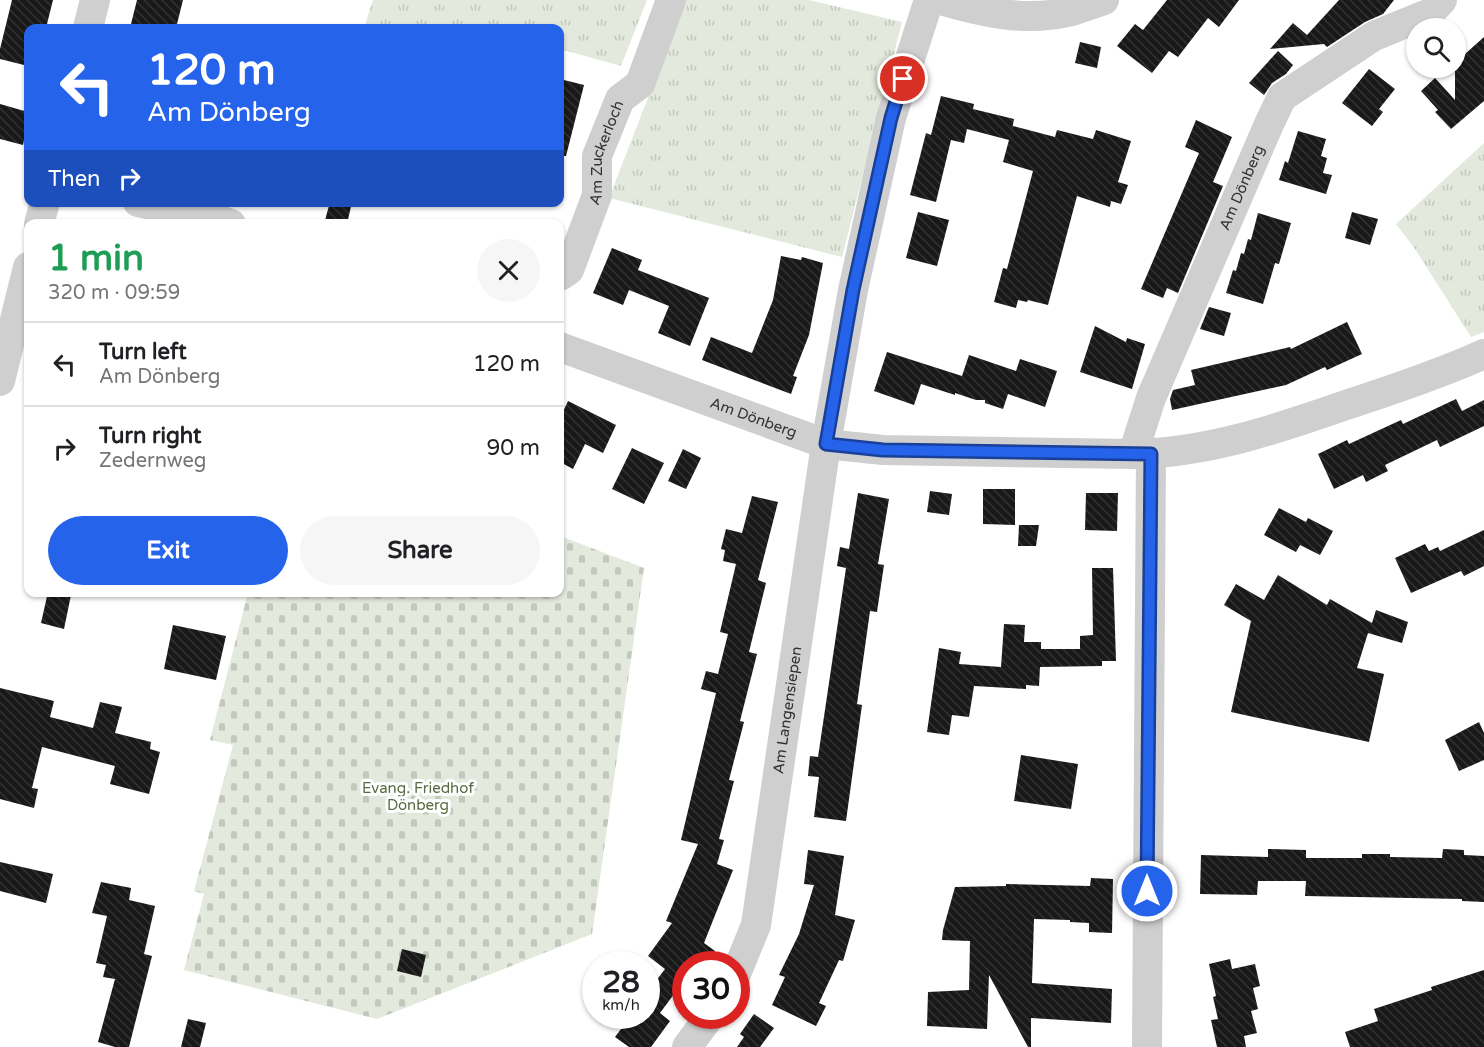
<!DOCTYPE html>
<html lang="en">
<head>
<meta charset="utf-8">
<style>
  :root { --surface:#fff; --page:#f6f6f6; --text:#202124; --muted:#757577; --line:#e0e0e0; --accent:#2563eb }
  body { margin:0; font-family:"Varela Round",sans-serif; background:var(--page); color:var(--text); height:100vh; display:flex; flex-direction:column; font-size:22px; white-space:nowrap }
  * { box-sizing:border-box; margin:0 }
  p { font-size:20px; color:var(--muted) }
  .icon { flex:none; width:33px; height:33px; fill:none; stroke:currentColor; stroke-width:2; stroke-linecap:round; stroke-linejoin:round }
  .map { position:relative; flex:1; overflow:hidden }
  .drawer { position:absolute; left:24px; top:219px; width:540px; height:378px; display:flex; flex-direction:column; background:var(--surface); border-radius:12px; box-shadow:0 2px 4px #0004 }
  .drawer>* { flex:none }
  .top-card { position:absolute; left:24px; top:24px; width:540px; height:183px; border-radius:12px; box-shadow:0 2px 4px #0004; background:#2563eb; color:#fff; overflow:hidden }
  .tools { position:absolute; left:1406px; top:18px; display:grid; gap:12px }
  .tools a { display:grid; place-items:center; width:60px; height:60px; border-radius:50%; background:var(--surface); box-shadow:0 2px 4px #0004; font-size:30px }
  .speed { position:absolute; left:582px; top:951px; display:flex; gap:12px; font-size:30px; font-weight:700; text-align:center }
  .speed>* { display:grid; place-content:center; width:78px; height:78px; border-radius:50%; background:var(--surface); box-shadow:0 2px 4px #0004; line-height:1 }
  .speed small { font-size:15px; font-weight:400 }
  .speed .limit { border:9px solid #d22; background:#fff; color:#111 }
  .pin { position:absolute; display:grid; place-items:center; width:51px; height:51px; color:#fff; margin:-26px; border:3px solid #fff; border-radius:50%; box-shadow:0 2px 6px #0007 }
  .me { position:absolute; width:66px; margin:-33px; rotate:0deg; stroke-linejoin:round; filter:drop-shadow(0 0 4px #0008) }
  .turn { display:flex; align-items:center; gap:21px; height:126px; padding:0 24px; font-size:27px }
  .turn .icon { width:78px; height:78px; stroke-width:2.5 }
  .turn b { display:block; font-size:42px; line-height:51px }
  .then { display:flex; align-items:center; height:57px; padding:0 24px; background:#0003; gap:12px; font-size:22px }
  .round { display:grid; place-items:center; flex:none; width:63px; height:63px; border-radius:32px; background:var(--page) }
  .overview { display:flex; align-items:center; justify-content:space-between; height:102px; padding:0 24px }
  h1 { font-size:36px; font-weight:800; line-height:45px; color:#1e9e55 }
  .primary-button { display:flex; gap:12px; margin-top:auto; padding:12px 24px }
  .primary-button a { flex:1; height:69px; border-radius:36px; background:var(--accent); color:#fff; font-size:24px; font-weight:800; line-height:69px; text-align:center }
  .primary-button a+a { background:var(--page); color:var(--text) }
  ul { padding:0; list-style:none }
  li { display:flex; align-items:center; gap:18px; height:84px; padding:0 24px; border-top:2px solid var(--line) }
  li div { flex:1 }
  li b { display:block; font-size:22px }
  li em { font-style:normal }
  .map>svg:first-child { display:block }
  .grass { fill:url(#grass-tufts) }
  .cemetery { fill:url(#cemetery-stones) }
  .building { fill:url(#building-back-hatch) }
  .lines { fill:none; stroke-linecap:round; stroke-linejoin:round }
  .minor { stroke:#cfcfcf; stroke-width:30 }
  .route-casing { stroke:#184099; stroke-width:15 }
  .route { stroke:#2563eb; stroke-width:10 }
  .labels { text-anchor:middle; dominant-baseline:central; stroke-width:6; stroke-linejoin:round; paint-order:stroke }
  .street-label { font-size:15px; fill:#323232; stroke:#fff }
  .park-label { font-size:15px; fill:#576c42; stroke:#fff }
</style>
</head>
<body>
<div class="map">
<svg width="1484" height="1047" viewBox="0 0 1484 1047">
  <defs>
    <pattern id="grass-tufts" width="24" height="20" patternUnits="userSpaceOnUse" patternTransform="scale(1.5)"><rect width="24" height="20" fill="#e3e9dc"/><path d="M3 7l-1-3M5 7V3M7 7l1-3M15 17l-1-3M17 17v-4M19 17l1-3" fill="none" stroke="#c3c8bd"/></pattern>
    <pattern id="cemetery-stones" width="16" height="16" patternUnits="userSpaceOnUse" patternTransform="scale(1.5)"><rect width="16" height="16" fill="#e3e9dc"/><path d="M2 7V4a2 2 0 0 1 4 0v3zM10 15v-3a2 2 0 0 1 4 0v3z" fill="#c3c8bd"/></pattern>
    <pattern id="building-back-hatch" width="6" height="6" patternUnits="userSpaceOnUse" patternTransform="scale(1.5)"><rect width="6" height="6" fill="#191919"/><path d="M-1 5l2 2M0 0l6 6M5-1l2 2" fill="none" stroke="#323232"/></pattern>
  </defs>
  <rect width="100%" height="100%" fill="#fff"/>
  <g class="grass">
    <path d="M373,0h274l-26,66 -61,-17v-21h-196z"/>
    <path d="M686,0h123l93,22 -60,235 -233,-59z"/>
    <path d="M1484,143v189l-13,5 -56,-88 -19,-25z"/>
  </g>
  <path class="cemetery" d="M560,536l84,32 -52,366 -215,85 -193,-49 20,-76 -10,-3 39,-146 -23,-5 38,-147 312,-1z"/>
  <g class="building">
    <path d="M12,0h41l-7,28h-18v38l-28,-7v-10z"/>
    <path d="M137,0h46l-7,28h-46z"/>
    <path d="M1167,0h72l-20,27 -11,-9 -30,39 -9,-6 -17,22 -35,-27 18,-22 8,6z"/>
    <path d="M1339,0h55l-11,14 -18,8 -38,25 -3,-3 -54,5 23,-26 14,12z"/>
    <path d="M1484,37v64l-33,28 -16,-17 3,-2 -17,-19 14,-13 20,22v-37z"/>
    <path d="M1080,42l21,5 -4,21 -22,-5z"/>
    <path d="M1278,51l15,14 -7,9 -14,9 -8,12 -15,-12z"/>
    <path d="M1369,69l26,20 -16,20 4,3 -11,14 -30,-23z"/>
    <path d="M560,79l24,6 -18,71h-6z"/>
    <path d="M941,96l33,8 -1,5 41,10 -2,11 1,-4 42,11 2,-7 36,9 3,-9 35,11 -13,41 10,3 -7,19 -10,-3 -1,6 -33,-11 -29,109 -20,-5 -1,2 -9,-2 -2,8 -22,-6 9,-34 4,1 26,-98 -30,-9 6,-22 -42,-11 -3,14 -13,-3 -15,62 -26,-7 16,-62 5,2z"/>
    <path d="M0,104l28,8v10l-5,23 -23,-6z"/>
    <path d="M1196,120l36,17 -19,45 10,4 -45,107 -11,-5 -4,10 -22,-9 58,-136 -14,-6z"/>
    <path d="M1298,131l28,8 -5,17 6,2 -4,15 9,2 -6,19 -47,-14 6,-19 3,2z"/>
    <path d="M330,202h22l-5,22h-23z"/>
    <path d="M918,212l31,8 -12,46 -31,-8z"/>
    <path d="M1352,212l26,7 -8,26 -25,-7z"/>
    <path d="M1258,213l33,10 -12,41 -4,-1 -12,41 -37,-11 7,-23 3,1 5,-18 3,1 4,-15 3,1z"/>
    <path d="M612,248l30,12 -4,10 71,28 -19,48 -32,-13 11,-27 -40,-16 -6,15 -30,-12z"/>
    <path d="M781,256l20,4 1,-3 21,6 -14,72 -16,41 4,1 -6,17 -89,-34 9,-23 41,16 21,-53z"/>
    <path d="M1209,307l22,6 -7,23 -24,-7z"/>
    <path d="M1347,322l15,32 -35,16 -2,-3 -39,18 -114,25 -2,-11 3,-9 22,-5 -4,-15 99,-23 1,2z"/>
    <path d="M1095,326l31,16 1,-4 18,6 -13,45 -52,-17z"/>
    <path d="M887,352l75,24 7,-21 47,16 4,-12 37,12 -12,36 -37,-13 -5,15 -18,-6v-3h-9l-21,-7v2l-34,-11 -7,21 -40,-14z"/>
    <path d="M1456,399l6,12 22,-11v26l-44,21 -3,-7 -52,25 3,6 -22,11 -3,-7 -29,14 -16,-35 29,-14 2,4 52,-24 2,4z"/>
    <path d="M568,401l48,24 -13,28 -18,-9 -12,25 -13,-7v-44z"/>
    <path d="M632,448l32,15 -20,41 -32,-15z"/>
    <path d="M683,449l18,9 -15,31 -18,-8z"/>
    <path d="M983,489h32v36l-32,-1z"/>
    <path d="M930,491l22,3 -3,21 -22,-3z"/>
    <path d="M858,493l31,6 -11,65 6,1 -7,47 -7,-1 -13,93 5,1 -16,116 -32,-4 5,-40 -11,-1 2,-20 8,1 28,-189 -9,-2 3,-19 9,2z"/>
    <path d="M1086,493h32l-1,38 -32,-1z"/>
    <path d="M752,496l26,6 -20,78 8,3 -17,69 8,2 -17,67 4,1 -15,58 5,1 -15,58 5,1 -7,24 16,6 -29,73 11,8 -10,13h-19v14l-26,35 10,8 -19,26h-22l-14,-10 12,-16 4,3 6,-8h9v-22l19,-25 -17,-13 24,-33 -6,-2 32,-77 -17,-4 35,-147 -15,-4 5,-18 12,3 10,-40 -8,-2 16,-68 -13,-3 2,-11 -4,-1 5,-20 16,4z"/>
    <path d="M1279,508l27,14 2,-4 25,13 -13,24 -20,-10 -4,7 -32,-17z"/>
    <path d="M1019,525h20l-3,21h-18z"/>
    <path d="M1484,530v36l-20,10 -3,-5 -50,22 -16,-35 30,-14 4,7 9,-4 2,4z"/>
    <path d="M1092,568h21l3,93h-14v5l-62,1 -1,19 -13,-1v4l-52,-3 -5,31 -17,-2 -3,20 -22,-3 12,-84 22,4 -2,12 42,3 3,-43 21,1 -1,17h17v7h39v-13l13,-1z"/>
    <path d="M1278,575l49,30 3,-6 42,24 4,-13 32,12 -6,21 -34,-10 -11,35 27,6 -15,68 -138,-30 20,-91 -27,-16 12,-21 28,16z"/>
    <path d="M48,592l23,3 -7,34 -23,-6z"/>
    <path d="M173,625l53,11 -10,44 -52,-11z"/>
    <path d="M0,688l54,13 -4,16 43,11 7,-26 22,5 -7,26 36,9 -1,7 10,3 -11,42 -39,-10 5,-18 -73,-19 -10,41 6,1 -4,19 -34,-9z"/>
    <path d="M1479,722l5,11v27l-25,11 -14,-31z"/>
    <path d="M1021,755l57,9 -7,45 -57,-8z"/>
    <path d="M1268,849l38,1v8h56v-4h28v3l52,1 1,-9 21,1v5l20,1v46l-22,-1v-2l-157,-3 1,-15h-48l-1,14 -57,-1 1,-39 67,2z"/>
    <path d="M808,850l36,6 -9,59 20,5 -12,41 -4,-1 -20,43 7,3 -10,20 -44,-21 13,-28 -6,-2 20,-41 15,-49 -10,-1z"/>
    <path d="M0,862l53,12 -7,29 -46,-12z"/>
    <path d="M1091,878l22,1 -1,54 -23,-1v-9l-19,-1v-2l-36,-1 -2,64 80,6 -1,34 -80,-5v29h-3l-39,-72 -2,54 -60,-3 1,-34 41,-2 1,-49 -28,-1 1,-10 12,-43 51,-1v-2l84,2z"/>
    <path d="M101,882l30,6 -2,12 26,6 -11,48 8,2 -23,91h-14l-17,-5 17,-63 -12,-2 3,-12 -10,-2 11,-47 -15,-3z"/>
    <path d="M402,949l24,6 -5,22 -24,-6z"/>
    <path d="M1230,959l2,10 23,-5 5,22 -7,2 5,21 -7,2 6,22 -13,3 2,11h-29l-6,-27 7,-1 -5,-22 3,-1 -7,-32z"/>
    <path d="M1484,970v77h-134l-5,-15 33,-11 -4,-12 58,-19 -1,-3z"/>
    <path d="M754,1014l20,14 -14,19h-23l7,-10 -4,-3z"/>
    <path d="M188,1019l18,4 -6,24h-19z"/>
  </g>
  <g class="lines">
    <g class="minor">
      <path d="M941,0c41,12 84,22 127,12 12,-3 24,-8 36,-12"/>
      <path d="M88,28l7,-28"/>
      <path d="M138,202l77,16 16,6"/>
      <path d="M39,224l6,-22"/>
      <path id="s1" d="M560,276l9,-6 28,-75v-39l23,-57 20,-15 31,-84"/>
      <path id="s2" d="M560,347l266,97 57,6 250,4c74,-1 144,-25 213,-49 46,-15 94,-31 138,-51"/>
      <path d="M0,381l28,-114"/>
      <path id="s3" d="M1133,454l18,-56 118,-274 13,-27 92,-61 56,-23 12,-13"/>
      <path id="s4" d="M736,974l20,-49 70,-481 27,-154 38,-172 38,-118"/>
      <path d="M687,1047l23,-31"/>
      <path d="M1147,1047l4,-593"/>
    </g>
  </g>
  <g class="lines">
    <g class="route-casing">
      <path id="route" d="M903,79l-12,39 -38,172 -27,154 57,6 268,4 -4,437"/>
    </g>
    <use href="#route" class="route"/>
  </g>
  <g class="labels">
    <g class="street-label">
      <text stroke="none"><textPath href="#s1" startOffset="135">Am Zuckerloch</textPath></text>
      <text stroke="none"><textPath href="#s3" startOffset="288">Am Dönberg</textPath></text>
      <text stroke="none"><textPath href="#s2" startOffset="206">Am Dönberg</textPath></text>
      <text stroke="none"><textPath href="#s4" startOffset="270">Am Langensiepen</textPath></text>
    </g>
    <g class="park-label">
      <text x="418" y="788">Evang. Friedhof<tspan x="418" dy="17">Dönberg</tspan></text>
    </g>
  </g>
</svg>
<div class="tools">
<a><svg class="icon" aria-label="search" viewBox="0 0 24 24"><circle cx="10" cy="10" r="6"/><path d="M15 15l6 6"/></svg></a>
</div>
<div class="speed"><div>28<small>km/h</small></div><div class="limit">30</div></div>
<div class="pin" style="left:903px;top:79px;background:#d93025"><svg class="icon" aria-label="arrive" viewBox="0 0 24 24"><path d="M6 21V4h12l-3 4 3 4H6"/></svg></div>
<svg class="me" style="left:1147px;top:891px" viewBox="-20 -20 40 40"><circle r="17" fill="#2563eb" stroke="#fff" stroke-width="3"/><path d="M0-11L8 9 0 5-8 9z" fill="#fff"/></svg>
<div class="top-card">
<div class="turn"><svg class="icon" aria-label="left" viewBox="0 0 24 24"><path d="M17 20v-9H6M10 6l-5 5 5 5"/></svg><div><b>120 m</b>Am Dönberg</div></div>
<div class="then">Then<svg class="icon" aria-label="right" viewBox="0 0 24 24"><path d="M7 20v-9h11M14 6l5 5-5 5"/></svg></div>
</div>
<section class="drawer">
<div class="overview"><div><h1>1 min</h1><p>320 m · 09:59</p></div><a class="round"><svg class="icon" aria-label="close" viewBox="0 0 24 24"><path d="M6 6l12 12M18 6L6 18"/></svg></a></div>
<ul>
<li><svg class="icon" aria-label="left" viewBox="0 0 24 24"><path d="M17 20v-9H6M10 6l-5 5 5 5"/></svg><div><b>Turn left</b><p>Am Dönberg</p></div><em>120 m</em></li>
<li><svg class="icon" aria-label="right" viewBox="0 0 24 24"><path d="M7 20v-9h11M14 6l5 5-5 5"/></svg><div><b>Turn right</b><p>Zedernweg</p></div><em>90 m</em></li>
</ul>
<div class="primary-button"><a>Exit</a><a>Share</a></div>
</section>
</div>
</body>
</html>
